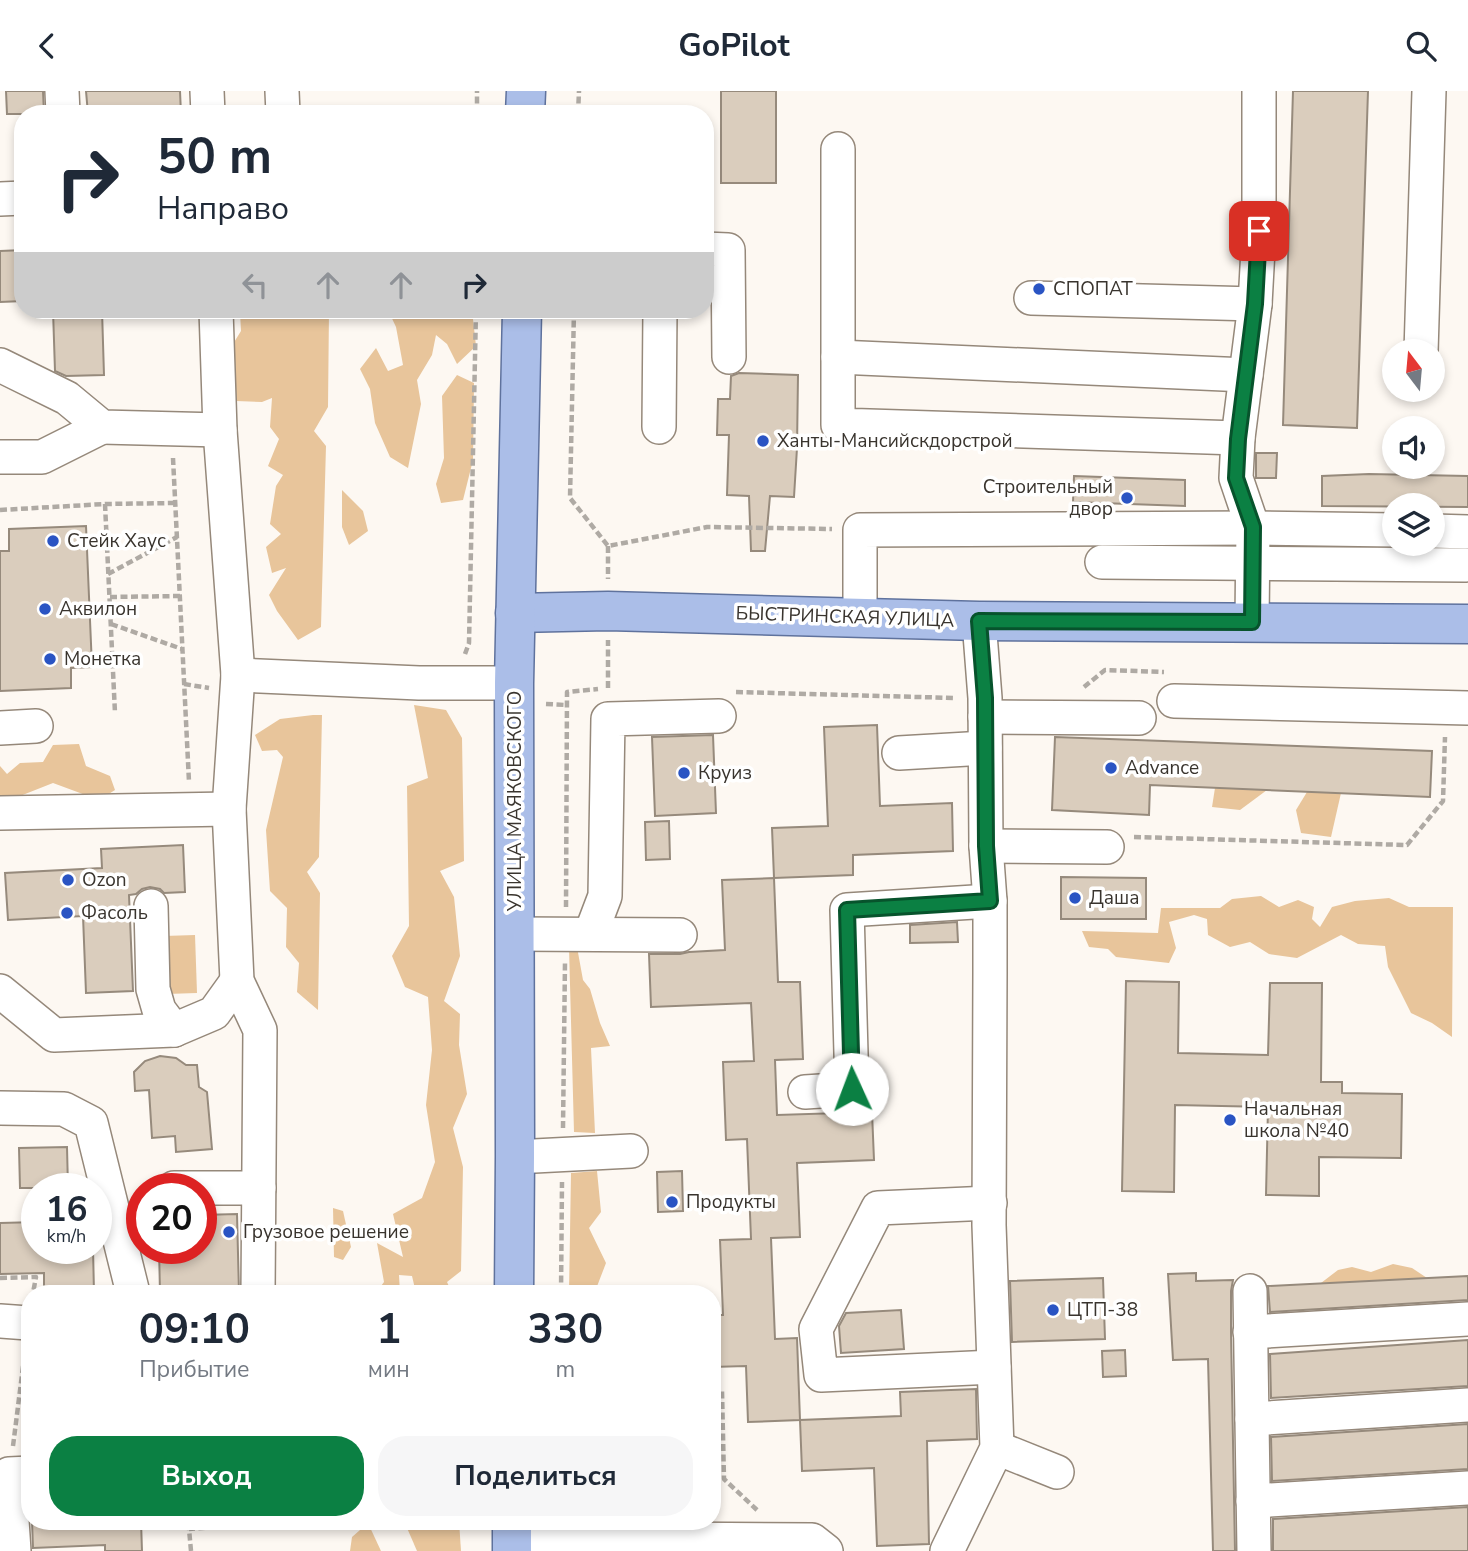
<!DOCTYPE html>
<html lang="ru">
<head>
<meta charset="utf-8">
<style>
  :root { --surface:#fff; --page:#f6f6f7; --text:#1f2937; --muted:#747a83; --accent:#0b8043 }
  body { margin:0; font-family:"Nunito Sans",sans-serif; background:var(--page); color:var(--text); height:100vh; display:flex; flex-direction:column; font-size:26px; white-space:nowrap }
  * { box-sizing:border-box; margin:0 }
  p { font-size:23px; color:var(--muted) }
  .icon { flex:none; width:38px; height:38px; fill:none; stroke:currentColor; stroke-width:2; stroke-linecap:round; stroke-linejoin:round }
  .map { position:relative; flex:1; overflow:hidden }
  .side { position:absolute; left:21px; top:1194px; width:700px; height:245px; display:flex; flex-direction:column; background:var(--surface); border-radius:28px; box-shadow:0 4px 10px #0003 }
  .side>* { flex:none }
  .guide { position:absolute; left:14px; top:14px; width:700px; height:214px; border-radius:28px; box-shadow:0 4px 10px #0003; background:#fff; color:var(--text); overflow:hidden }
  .needle { width:46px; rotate:344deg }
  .controls { position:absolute; left:1382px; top:248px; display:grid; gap:14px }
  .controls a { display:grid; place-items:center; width:63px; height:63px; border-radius:50%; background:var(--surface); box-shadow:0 4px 10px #0003; font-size:35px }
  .speed { position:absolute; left:21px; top:1082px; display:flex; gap:14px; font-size:35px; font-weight:700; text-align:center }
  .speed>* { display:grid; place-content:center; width:91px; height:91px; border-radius:50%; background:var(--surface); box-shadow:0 4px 10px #0003; line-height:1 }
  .speed small { font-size:18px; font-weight:400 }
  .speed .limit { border:10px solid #d22; background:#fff; color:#111 }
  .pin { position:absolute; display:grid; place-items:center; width:60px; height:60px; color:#fff; margin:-30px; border-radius:14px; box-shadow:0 4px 10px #0006 }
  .me { position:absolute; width:77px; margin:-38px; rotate:358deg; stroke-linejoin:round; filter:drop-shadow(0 0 5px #0008) }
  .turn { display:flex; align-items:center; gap:24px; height:147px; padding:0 28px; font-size:32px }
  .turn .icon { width:91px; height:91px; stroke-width:2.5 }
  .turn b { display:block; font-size:49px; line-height:60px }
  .lanes { display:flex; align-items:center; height:66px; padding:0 28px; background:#0003; justify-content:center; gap:35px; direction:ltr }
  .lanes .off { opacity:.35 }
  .eta { display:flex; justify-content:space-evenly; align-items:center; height:119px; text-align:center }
  .eta b { font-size:42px; font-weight:700; line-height:49px }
  .action { display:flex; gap:14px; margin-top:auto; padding:14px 28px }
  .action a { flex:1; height:80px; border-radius:28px; background:var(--accent); color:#fff; font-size:28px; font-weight:700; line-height:80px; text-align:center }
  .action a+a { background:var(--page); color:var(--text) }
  header { display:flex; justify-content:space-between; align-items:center; height:91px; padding:0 28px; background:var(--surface); font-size:32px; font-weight:700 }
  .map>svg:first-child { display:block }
  .green { fill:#e8c59b }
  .building { fill:#dacdbd; stroke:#968a7c; stroke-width:2 }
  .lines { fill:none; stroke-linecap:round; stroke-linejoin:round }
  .minor-casing { stroke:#95887a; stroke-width:36 }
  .major-casing { stroke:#5f729d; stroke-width:41 }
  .path { stroke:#afaaa4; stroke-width:4.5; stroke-dasharray:7 3.5; stroke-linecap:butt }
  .minor { stroke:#fff; stroke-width:33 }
  .major { stroke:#abbee8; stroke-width:38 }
  .route-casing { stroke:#07532c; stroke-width:18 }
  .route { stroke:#0b8043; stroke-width:12 }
  .poi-dot { fill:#2a54c3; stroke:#fff; stroke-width:2.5 }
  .labels { text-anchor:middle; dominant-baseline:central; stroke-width:7; stroke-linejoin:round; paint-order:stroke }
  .poi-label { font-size:19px; fill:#39342e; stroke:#fff; text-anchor:start }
  .street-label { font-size:19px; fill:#39342e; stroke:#fff }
</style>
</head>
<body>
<header><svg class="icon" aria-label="back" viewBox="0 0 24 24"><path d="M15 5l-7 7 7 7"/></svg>GoPilot<svg class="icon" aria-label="search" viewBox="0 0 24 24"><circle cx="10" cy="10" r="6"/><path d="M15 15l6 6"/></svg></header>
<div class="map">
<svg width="1468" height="1460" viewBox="0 0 1468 1460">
  <rect width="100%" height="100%" fill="#fdf8f2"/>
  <g class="green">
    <path d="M260,219h69l-1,97 -14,24 12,15 -5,181 -23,13 -21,-29 -8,-16 17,-27 -14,5 -6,-26 15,-13 -11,-10 6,-38 7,-11 -15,-9 11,-27 -9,-12 2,-29 -10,4 -26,-1 -8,-49 13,-21 -1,-19z"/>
    <path d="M388,219h84l4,36 -19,18 -10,-20 -11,-9 -4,20 -15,25 4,24 -13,64 -18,-11 -15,-34 -5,-34 -10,-20 16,-21 12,23 15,-6 -7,-38z"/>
    <path d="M457,284l17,8 -1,77 -10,40 -22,3 -5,-19 8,-26 -2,-62z"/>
    <path d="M342,399l21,21 5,20 -19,14 -7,-18z"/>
    <path d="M414,614l32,5 16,28 2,123 -24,10 14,26 6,59 -16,45 16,13 -1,31 8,49 -14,34 10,39 -2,104 -14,11 5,11h-36l-4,-17 -13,-1 1,18h-24l8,-11 -7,-39 26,14 -10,-43 29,-16 13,-36 -9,-57 6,-55 -4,-53 -23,-10 -13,-31 17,-30 -2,-140 21,-8z"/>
    <path d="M313,624h9l-3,142 -12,15 13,21 -2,117 -21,-18 2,-29 -13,-16 1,-39 -17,-17 -4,-61 17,-73 -6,-7 -15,1 -7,-16 25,-16z"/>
    <path d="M79,653l7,22 24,10 5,14 -16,10 -46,-17 -38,15 -15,-1v-31l7,8 13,-11 23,-1 10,-17z"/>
    <path d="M1215,697l52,2 -27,20 -28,-3z"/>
    <path d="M1307,701l34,1 -10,44 -30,-4 -5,-23z"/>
    <path d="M1261,805l18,11 19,-7 16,7 -2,12 8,8 12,-20 23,-6 34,-3 20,9h44l-1,130 -20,-14 -21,-10 -23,-46 -3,-21 -27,-2 -17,-9 -44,23 -28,-4 -19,-12 -20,5 -22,-12 -1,-16 -13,-4 -25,7 7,26 -7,15 -53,-6 -8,-8 -19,-2 -7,-16 76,2 3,-25h59l12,-9z"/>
    <path d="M195,844l2,58 -30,1 -3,-58z"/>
    <path d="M569,856h8l6,33 7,9 10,34 10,23 -19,2 4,85 -21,-1z"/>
    <path d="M597,1080l4,41 -12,16 17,35 -10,26 -27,4 2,-120z"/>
    <path d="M333,1117l10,3 8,36 -8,13 -9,-3z"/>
    <path d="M1393,1173l19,4 15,10 -106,5 17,-13 14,-3 19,5z"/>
    <path d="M404,1430h55l2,30h-44z"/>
    <path d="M368,1432l13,28h-31l2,-14z"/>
  </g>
  <g class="building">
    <path d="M6,0h37l1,23h-37z"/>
    <path d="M86,0h94l1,23h-93z"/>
    <rect x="721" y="0" width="55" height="92"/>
    <path d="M1293,0h75l-11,337 -74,-3z"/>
    <path d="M23,159v51l-23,1v-51z"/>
    <path d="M53,219h49l2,65 -38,1 -11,-5z"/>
    <path d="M739,282l59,2 -1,73 -3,49 -24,-1 -5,55h-14l-2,-55 -22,-1 2,-60h-12l1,-36h12l1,-23z"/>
    <path d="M1256,362h21l-1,25h-20z"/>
    <path d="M1369,383l99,2v31l-146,-1v-30z"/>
    <path d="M1074,385l111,4v26l-112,-4z"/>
    <path d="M86,435l6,141 -21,1v20l-71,3v-140h9v-22z"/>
    <path d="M877,634l3,81 72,-3 1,48 -100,4v20l-79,3 -2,-50 56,-2 -4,-99z"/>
    <path d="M713,644l3,78 -61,3 -3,-79z"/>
    <path d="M1055,646l377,14 -2,46 -280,-12 -1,30 -97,-5z"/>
    <path d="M669,730l1,38 -24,1 -1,-38z"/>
    <path d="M183,754l2,47 -21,1 -4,-4 -10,-2 -8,2 -6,5 -7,1 4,96 -47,2 -3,-77 -75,4 -3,-47 97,-5 -1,-19z"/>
    <path d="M1061,786l85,1v41h-85z"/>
    <path d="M774,787l4,104h22l3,77 -28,1 2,55 95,-3 2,48 -77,3 3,74 -29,1 4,101 22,-1 3,82 -52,2 -2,-56 -34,1v-52h11l-3,-75 31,-1 -4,-100 -21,1 -3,-78 31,-1 -3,-58 -100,4 -2,-53h31l9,-2 36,-2 -3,-70z"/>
    <path d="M957,831l1,20 -48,1v-18z"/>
    <path d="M1126,890l53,1 -1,71 90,2 2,-72h52l-1,99h21v11l60,1 -1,64 -82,-1v39l-53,-1 2,-88 -93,-2 -1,87 -52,-1z"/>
    <path d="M160,965l16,2 10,7h11l2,22 8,5 5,57 -36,3 -1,-16 -23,2 -3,-48 -14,1 -1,-19 11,-11z"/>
    <path d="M67,1056l1,41h-48l-1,-40z"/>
    <path d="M682,1080l1,40 -25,1 -1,-40z"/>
    <path d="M237,1123l2,79h-79l-1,-45h42v-33z"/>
    <path d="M37,1131v26h56l1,45h-50v-20l-44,1v-51z"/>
    <path d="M1196,1182v8l37,-1 -2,11v41l4,219h-22l-5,-192 -35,1 -5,-86z"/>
    <path d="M1468,1185v24l-198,12 -2,-26z"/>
    <path d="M1103,1187l2,61 -93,3 -2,-61z"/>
    <path d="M901,1219l3,39 -63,4 -2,-27 7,-13z"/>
    <path d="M1468,1249v46l-197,12 -1,-44z"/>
    <path d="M1125,1259l1,26 -23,1 -1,-26z"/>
    <path d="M976,1298l1,50 -50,2 2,103 -52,2 -3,-78 -72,3 -2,-51 101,-4 -1,-24z"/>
    <path d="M1468,1333v45l-196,12 -1,-44z"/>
    <path d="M1468,1416v44h-195v-32z"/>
    <path d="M32,1430h109l1,30h-37v-6l-72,3z"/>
  </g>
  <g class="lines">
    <g class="minor-casing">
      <g id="minor">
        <path d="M62,0l1,23"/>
        <path d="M207,0l1,23"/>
        <path d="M282,0l1,23"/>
        <path d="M838,58v276l400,13"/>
        <path d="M0,108l23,-1"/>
        <path d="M705,158l23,1 1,107"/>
        <path d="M1031,207l224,6"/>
        <path d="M216,219l4,120 18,245 -9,134 8,172 23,49 -2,263"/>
        <path d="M1421,261l8,-261"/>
        <path d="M838,266l408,18"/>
        <path d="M0,274l67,33 35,29 118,3"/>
        <path d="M659,336l1,-117"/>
        <path d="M0,366h42l60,-30"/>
        <path d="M1433,440l35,1"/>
        <path d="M1102,471l363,3"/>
        <path d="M860,526v-87l393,-2 142,2"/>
        <path d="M1252,531l1,-94 -17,-50 2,-40 17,-134 4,-73v-140"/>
        <path d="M238,584l181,8h95"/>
        <path d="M1174,610l294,7"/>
        <path d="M985,626l154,1"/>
        <path d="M0,637l36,-2"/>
        <path d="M899,662l86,-5"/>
        <path d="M0,722l229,-4"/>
        <path d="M986,755l121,1"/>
        <path d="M151,815l2,83 6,21 15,20"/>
        <path d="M515,843l165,1"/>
        <path d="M594,843v-9l11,-29 3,-177 111,-3"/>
        <path d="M0,900l54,44 120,-5 40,-17 23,-32"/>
        <path d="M805,1001l47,-3 -5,-179 143,-9"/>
        <path d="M0,1017l64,1 27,14 42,170"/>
        <path d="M515,1066l116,-6"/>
        <path d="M174,1097h85"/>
        <path d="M990,1112l-112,5 -62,121 5,46 173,-8"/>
        <path d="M1250,1200l4,260"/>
        <path d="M0,1230l28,2 2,2"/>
        <path d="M1250,1241l218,-13"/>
        <path d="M1252,1328l216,-14"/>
        <path d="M997,1357l60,24"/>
        <path d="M1253,1410l215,-13"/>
        <path d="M512,1447l300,2 14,11"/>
        <path d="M14,1460l-5,-77 21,-1"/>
        <path d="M947,1460l50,-103 -8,-223 1,-253v-71l-4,-55 -1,-148 -6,-77"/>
      </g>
    </g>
    <g class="major-casing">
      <g id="major">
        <path d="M525,23l1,-23"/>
        <path d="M515,522l93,-2 371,10 489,3"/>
        <path d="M514,1202l1,-136 -1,-474 8,-373"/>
        <path d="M512,1460v-30"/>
      </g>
    </g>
    <g class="path">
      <path d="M477,23v-23"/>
      <path d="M578,23l1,-23"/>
      <path d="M574,219l-4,188 38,48 99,-19 125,2"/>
      <path d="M173,367l16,324"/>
      <path d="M105,413l10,209"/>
      <path d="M0,419l105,-6 71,-1"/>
      <path d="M608,455v33"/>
      <path d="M108,483l69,-37"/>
      <path d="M110,506l70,-1"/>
      <path d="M111,533l71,25"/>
      <path d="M465,563l4,-11 7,-333"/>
      <path d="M184,593l25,4"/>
      <path d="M1084,596l21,-17 59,2"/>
      <path d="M608,597v-48"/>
      <path d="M736,601l219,6"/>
      <path d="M546,613l20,1"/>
      <path d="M1134,746l273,8 36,-44 2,-64"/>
      <path d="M566,816l1,-215 31,-3"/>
      <path d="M563,1037l2,-166"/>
      <path d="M0,1187l36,-1 -3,16"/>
      <path d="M561,1202l1,-111"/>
      <path d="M712,1301l10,-1 2,88 33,31"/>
      <path d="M13,1355l12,-95"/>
      <path d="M191,1460l-2,-22 29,-2 -1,-6"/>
    </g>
    <use href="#minor" class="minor"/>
    <use href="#major" class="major"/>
  </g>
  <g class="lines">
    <g class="route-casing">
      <path id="route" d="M852,998l-5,-179 143,-9 -4,-55 -1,-148 -6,-77 273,1 1,-95 -17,-49 2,-39 17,-135 4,-73"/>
    </g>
    <use href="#route" class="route"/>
  </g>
  <g class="poi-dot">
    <circle cx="1039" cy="198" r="7"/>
    <circle cx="763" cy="350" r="7"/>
    <circle cx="1127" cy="407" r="7"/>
    <circle cx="53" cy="450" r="7"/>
    <circle cx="45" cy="518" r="7"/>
    <circle cx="50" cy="568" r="7"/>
    <circle cx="1111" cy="677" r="7"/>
    <circle cx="684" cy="682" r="7"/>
    <circle cx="68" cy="789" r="7"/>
    <circle cx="1075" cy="807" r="7"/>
    <circle cx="67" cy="822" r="7"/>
    <circle cx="1230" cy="1029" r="7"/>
    <circle cx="672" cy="1111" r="7"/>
    <circle cx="229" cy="1141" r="7"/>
    <circle cx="1053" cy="1219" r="7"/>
  </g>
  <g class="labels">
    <g class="poi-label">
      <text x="1053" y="198">СПОПАТ</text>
      <text x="777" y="350">Ханты-Мансийскдорстрой</text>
      <text x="1113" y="396" text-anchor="end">Строительный<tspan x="1113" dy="22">двор</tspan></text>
      <text x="67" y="450">Стейк Хаус</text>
      <text x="59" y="518">Аквилон</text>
      <text x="64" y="568">Монетка</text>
      <text x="1125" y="677">Advance</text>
      <text x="698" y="682">Круиз</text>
      <text x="82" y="789">Ozon</text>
      <text x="1089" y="807">Даша</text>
      <text x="81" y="822">Фасоль</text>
      <text x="1244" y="1018">Начальная<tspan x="1244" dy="22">школа №40</tspan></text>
      <text x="686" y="1111">Продукты</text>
      <text x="243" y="1141">Грузовое решение</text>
      <text x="1067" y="1219">ЦТП-38</text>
    </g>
    <g class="street-label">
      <text transform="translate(845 526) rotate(2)">БЫСТРИНСКАЯ УЛИЦА</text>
      <text transform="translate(515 710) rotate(-90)">УЛИЦА МАЯКОВСКОГО</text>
    </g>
  </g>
</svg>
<div class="controls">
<a><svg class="needle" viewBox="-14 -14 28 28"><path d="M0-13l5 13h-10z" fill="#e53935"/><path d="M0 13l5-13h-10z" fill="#747a83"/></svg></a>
<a><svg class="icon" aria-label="sound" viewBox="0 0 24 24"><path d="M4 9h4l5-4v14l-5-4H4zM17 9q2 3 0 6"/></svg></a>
<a><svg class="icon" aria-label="layers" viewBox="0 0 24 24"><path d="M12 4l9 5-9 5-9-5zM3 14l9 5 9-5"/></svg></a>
</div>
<div class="speed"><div>16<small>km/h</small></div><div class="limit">20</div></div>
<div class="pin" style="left:1259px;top:140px;background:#d93025"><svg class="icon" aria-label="arrive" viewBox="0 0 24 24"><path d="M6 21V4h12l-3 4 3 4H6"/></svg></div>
<svg class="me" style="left:852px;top:998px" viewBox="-20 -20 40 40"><circle r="19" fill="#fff"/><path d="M0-13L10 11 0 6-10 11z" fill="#0b8043"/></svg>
<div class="guide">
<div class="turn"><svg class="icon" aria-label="right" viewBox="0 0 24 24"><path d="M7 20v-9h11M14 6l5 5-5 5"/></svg><div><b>50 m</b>Направо</div></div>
<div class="lanes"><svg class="icon off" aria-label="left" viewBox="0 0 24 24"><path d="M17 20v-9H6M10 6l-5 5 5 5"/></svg><svg class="icon off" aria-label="ahead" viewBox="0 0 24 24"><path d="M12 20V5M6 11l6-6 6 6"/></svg><svg class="icon off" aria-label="ahead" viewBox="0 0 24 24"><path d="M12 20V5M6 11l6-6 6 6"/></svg><svg class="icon" aria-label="right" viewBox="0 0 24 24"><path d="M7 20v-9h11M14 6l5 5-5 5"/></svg></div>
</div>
<section class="side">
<div class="eta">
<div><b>09:10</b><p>Прибытие</p></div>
<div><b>1</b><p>мин</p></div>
<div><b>330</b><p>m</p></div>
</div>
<div class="action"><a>Выход</a><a>Поделиться</a></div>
</section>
</div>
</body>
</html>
